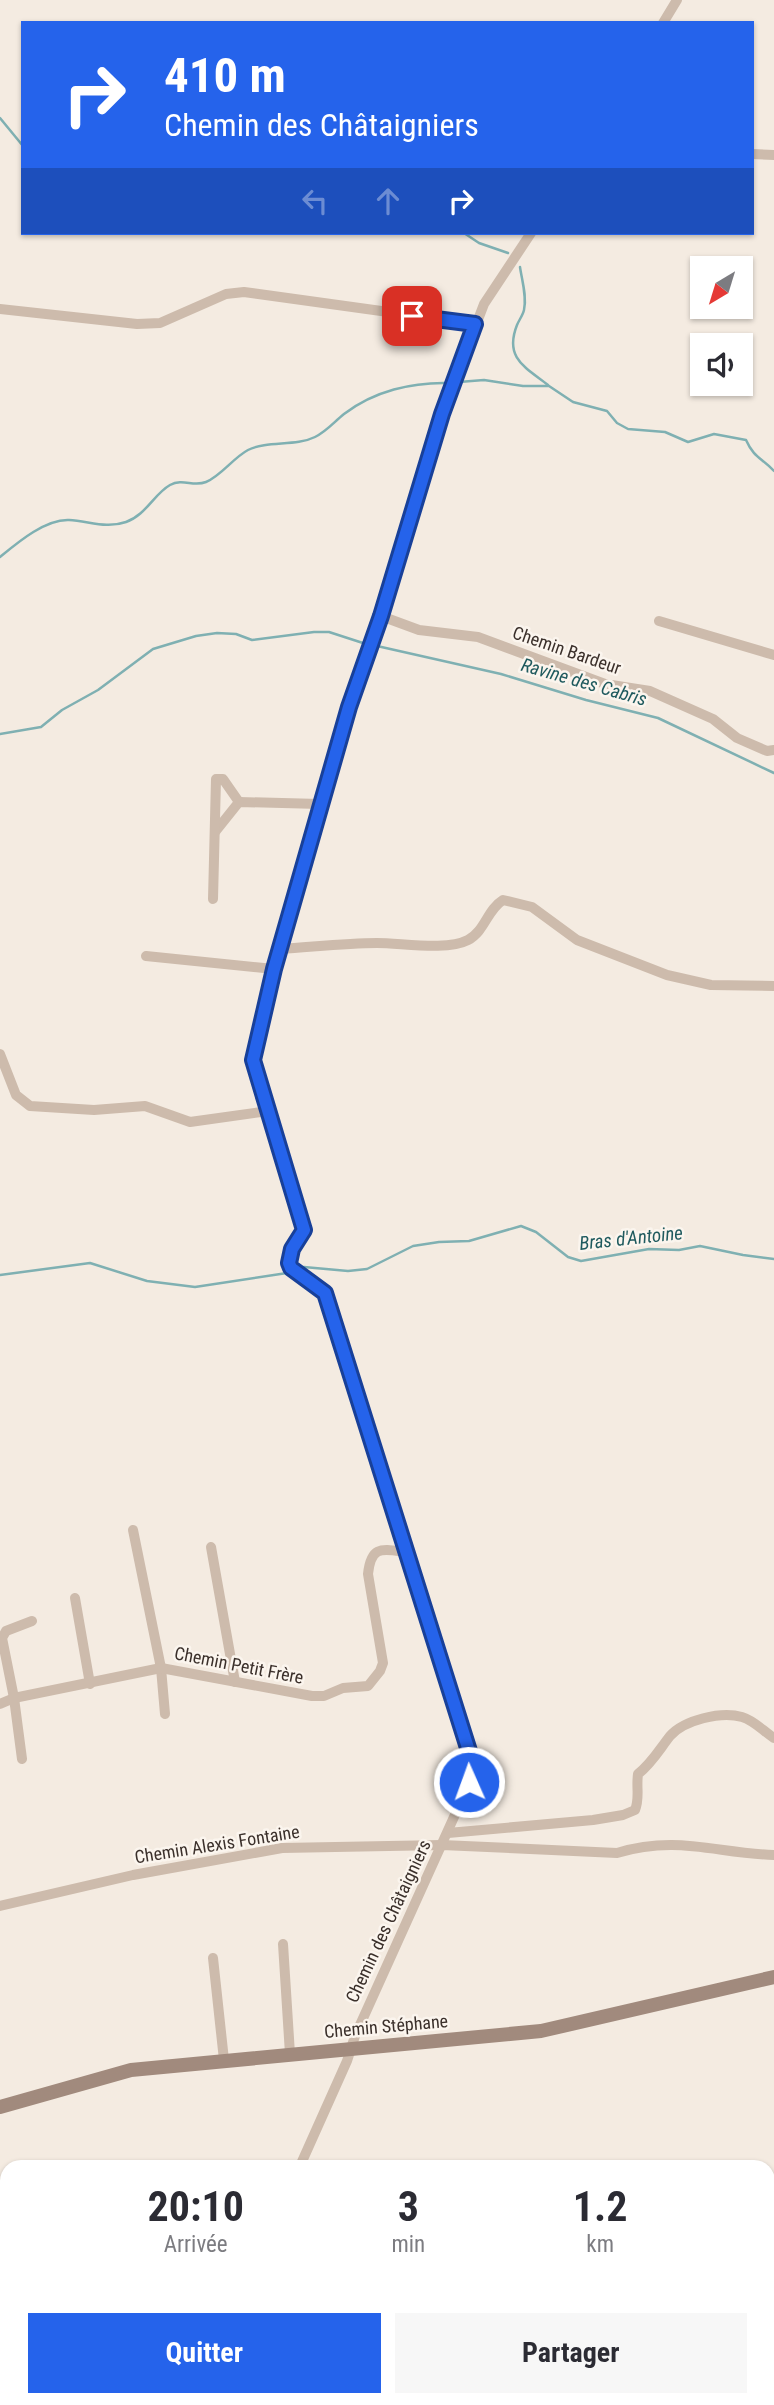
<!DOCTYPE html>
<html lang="fr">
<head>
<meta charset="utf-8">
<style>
  :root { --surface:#fff; --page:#f7f7f7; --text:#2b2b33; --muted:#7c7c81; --accent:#2563eb }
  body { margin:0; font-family:"Roboto Condensed",sans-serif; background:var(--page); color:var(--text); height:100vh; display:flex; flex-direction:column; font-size:26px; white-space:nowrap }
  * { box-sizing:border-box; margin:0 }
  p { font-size:23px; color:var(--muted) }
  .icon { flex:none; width:38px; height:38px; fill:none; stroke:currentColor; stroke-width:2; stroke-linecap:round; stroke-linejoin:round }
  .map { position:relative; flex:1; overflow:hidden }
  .sheet { position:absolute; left:0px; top:2160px; width:775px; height:247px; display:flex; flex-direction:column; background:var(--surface); border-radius:21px 21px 0 0; box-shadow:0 2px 5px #0004 }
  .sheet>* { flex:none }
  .hud { position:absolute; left:21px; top:21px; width:733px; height:214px; border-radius:0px; box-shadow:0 2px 5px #0004; background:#2563eb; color:#fff; overflow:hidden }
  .needle { width:46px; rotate:218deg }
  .controls { position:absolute; left:690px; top:256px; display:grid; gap:14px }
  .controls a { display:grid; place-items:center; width:63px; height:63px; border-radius:0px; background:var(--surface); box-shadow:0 2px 5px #0004; font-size:35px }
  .pin { position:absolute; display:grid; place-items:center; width:60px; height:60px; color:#fff; margin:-30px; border-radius:14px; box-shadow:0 4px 10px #0006 }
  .me { position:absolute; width:77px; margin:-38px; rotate:358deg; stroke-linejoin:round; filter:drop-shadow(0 0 5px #0008) }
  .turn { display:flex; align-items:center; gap:24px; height:147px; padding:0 28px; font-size:32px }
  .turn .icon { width:91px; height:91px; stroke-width:2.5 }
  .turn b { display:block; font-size:49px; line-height:60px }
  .lanes { display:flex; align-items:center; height:66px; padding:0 28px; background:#0003; justify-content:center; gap:35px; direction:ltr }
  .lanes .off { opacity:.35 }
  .eta { display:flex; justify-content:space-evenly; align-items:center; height:119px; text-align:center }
  .eta b { font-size:42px; font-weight:700; line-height:49px }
  .primary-button { display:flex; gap:14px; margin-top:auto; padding:14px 28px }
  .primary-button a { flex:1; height:80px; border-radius:0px; background:var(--accent); color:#fff; font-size:28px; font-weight:700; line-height:80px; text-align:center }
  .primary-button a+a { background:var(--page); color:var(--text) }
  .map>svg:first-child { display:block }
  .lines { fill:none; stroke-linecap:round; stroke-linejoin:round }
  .stream { stroke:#7fb0b2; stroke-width:2.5 }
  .street { stroke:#cdbbac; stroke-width:10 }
  .secondary { stroke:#a18a7d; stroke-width:14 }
  .route-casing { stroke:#184099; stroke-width:18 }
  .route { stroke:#2563eb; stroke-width:12 }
  .labels { text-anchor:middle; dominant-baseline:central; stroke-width:5; stroke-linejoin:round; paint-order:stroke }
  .street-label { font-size:18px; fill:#3b302b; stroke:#fbf5ee }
  .water-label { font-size:19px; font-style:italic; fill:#1f5a5e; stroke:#fbf5ee }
</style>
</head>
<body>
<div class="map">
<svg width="774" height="2405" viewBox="0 0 774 2405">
  <rect width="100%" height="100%" fill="#f4ebe1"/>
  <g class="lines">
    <g class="stream">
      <path d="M0,118l23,28"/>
      <path d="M464,233l15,10 29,10"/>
      <path d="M520,267c2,14 7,29 4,43 -1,5 -5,10 -7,15 -13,33 8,42 31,60"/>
      <path d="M459,382l25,-2 39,6h26l24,16 34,9 10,12 11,6 37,3 23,10 26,-8 32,6c8,18 16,18 28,31"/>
      <path d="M0,557c17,-14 45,-38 69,-37 20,1 37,9 57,2 20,-7 28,-28 44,-37 13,-7 23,2 36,-3 15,-6 27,-24 42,-32 20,-10 47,-3 67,-13 12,-6 19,-15 29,-23 30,-23 68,-32 105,-31"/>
      <path d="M377,646l124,28 85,26 72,18 116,55"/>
      <path d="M0,734l41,-7 21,-17 36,-20 55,-41 43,-13 21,-3 19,1 16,6 62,-8h15l37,12"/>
      <path d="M298,1269l6,-2 44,4 19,-2 46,-23 26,-4 30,-1 52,-15 15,6 32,25 13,4 68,-12 30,1 21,-4 43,9 31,4"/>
      <path d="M0,1275l90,-12 57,18 48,6 92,-14"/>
    </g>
    <g class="street">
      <path d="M663,23l14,-23"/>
      <path d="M752,154l22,1"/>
      <path d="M0,309l137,15 23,-1 66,-29 18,-2 231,32"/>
      <path d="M381,616l38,14 59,7 127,47 45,7 63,28 24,19 30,13 7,-1"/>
      <path d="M659,621l115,34"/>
      <path d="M215,832l24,-30 81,2"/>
      <path d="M213,899l3,-120h7l16,23"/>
      <path d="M281,949c32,-2 64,-6 96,-6 25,0 70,8 91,-3 17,-9 19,-30 35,-40l29,7 45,33 90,35 44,10 63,1"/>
      <path d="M146,956l128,13"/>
      <path d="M0,1054l16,41 14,11 64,4 51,-4 45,16 78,-11"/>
      <path d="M133,1530l28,138 4,46"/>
      <path d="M211,1547l24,135"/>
      <path d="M75,1598l15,86"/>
      <path d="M0,1704l14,-6 147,-30 151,28h12l19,-8 25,-2 12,-15 3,-8 -15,-89c3,-29 14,-25 38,-22"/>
      <path d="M22,1759l-8,-61 -12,-60 4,-7 26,-10"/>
      <path d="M448,1833l145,-13 30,-5 12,-5c5,-12 1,-22 3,-36 14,-11 21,-24 32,-38 14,-16 51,-25 72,-19 13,4 21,14 32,21"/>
      <path d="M0,1906l133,-31 149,-27 160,-3 175,8c60,-18 98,0 157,2"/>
      <path d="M283,1944l7,110"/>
      <path d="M213,1958l11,102"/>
      <path d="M300,2166l47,-105 8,-25 108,-239 9,-30 -3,-16 -144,-458 -34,-25c-5,-13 6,-27 13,-38l-51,-169 21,-92 75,-262 32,-91 61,-202 42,-110 47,-71"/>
      <path d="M0,2341l7,-1"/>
      <path d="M768,2374l6,-6"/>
      <path d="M710,2399h24"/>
      <path d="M204,2405l2,-6"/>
      <path d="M387,2405l53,-6"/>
    </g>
    <path class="secondary" d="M0,2107l131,-37 410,-39 233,-54"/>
  </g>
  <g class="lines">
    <g class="route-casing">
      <path id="route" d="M412,316l63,8 -33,90 -61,202 -32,91 -75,262 -21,91 51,170 -12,19 -3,14 2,5 34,25 144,458 3,16 -3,15"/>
    </g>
    <use href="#route" class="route"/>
  </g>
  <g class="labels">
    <g class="street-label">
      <text transform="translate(567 650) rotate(19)">Chemin Bardeur</text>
      <text transform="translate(239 1665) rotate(11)">Chemin Petit Frère</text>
      <text transform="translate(217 1844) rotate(-9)">Chemin Alexis Fontaine</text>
      <text transform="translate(388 1921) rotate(-65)">Chemin des Châtaigniers</text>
      <text transform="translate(386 2026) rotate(-5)">Chemin Stéphane</text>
    </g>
    <g class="water-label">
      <text transform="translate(584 682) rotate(16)">Ravine des Cabris</text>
      <text transform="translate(631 1238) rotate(-6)">Bras d'Antoine</text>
    </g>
  </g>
</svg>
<div class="controls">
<a><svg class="needle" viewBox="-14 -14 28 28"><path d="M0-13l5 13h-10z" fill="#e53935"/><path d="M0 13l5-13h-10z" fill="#7c7c81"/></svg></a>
<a><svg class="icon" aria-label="sound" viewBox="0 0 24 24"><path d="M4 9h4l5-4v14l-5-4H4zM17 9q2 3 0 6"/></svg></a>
</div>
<div class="pin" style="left:412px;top:316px;background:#d93025"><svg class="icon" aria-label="arrive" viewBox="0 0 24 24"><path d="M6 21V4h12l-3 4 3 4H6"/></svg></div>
<svg class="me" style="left:469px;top:1782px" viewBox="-20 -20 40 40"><circle r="17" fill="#2563eb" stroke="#fff" stroke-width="3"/><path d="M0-11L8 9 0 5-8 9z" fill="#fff"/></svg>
<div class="hud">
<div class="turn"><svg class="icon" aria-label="right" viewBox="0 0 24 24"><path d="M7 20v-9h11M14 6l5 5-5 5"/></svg><div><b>410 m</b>Chemin des Châtaigniers</div></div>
<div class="lanes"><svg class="icon off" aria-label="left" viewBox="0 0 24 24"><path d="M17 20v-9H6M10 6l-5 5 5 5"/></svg><svg class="icon off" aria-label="ahead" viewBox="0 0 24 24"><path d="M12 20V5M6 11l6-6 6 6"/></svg><svg class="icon" aria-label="right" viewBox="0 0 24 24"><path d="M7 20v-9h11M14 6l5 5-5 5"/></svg></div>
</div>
<section class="sheet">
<div class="eta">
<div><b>20:10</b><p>Arrivée</p></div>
<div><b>3</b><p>min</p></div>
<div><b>1.2</b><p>km</p></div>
</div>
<div class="primary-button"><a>Quitter</a><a>Partager</a></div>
</section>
</div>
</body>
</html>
